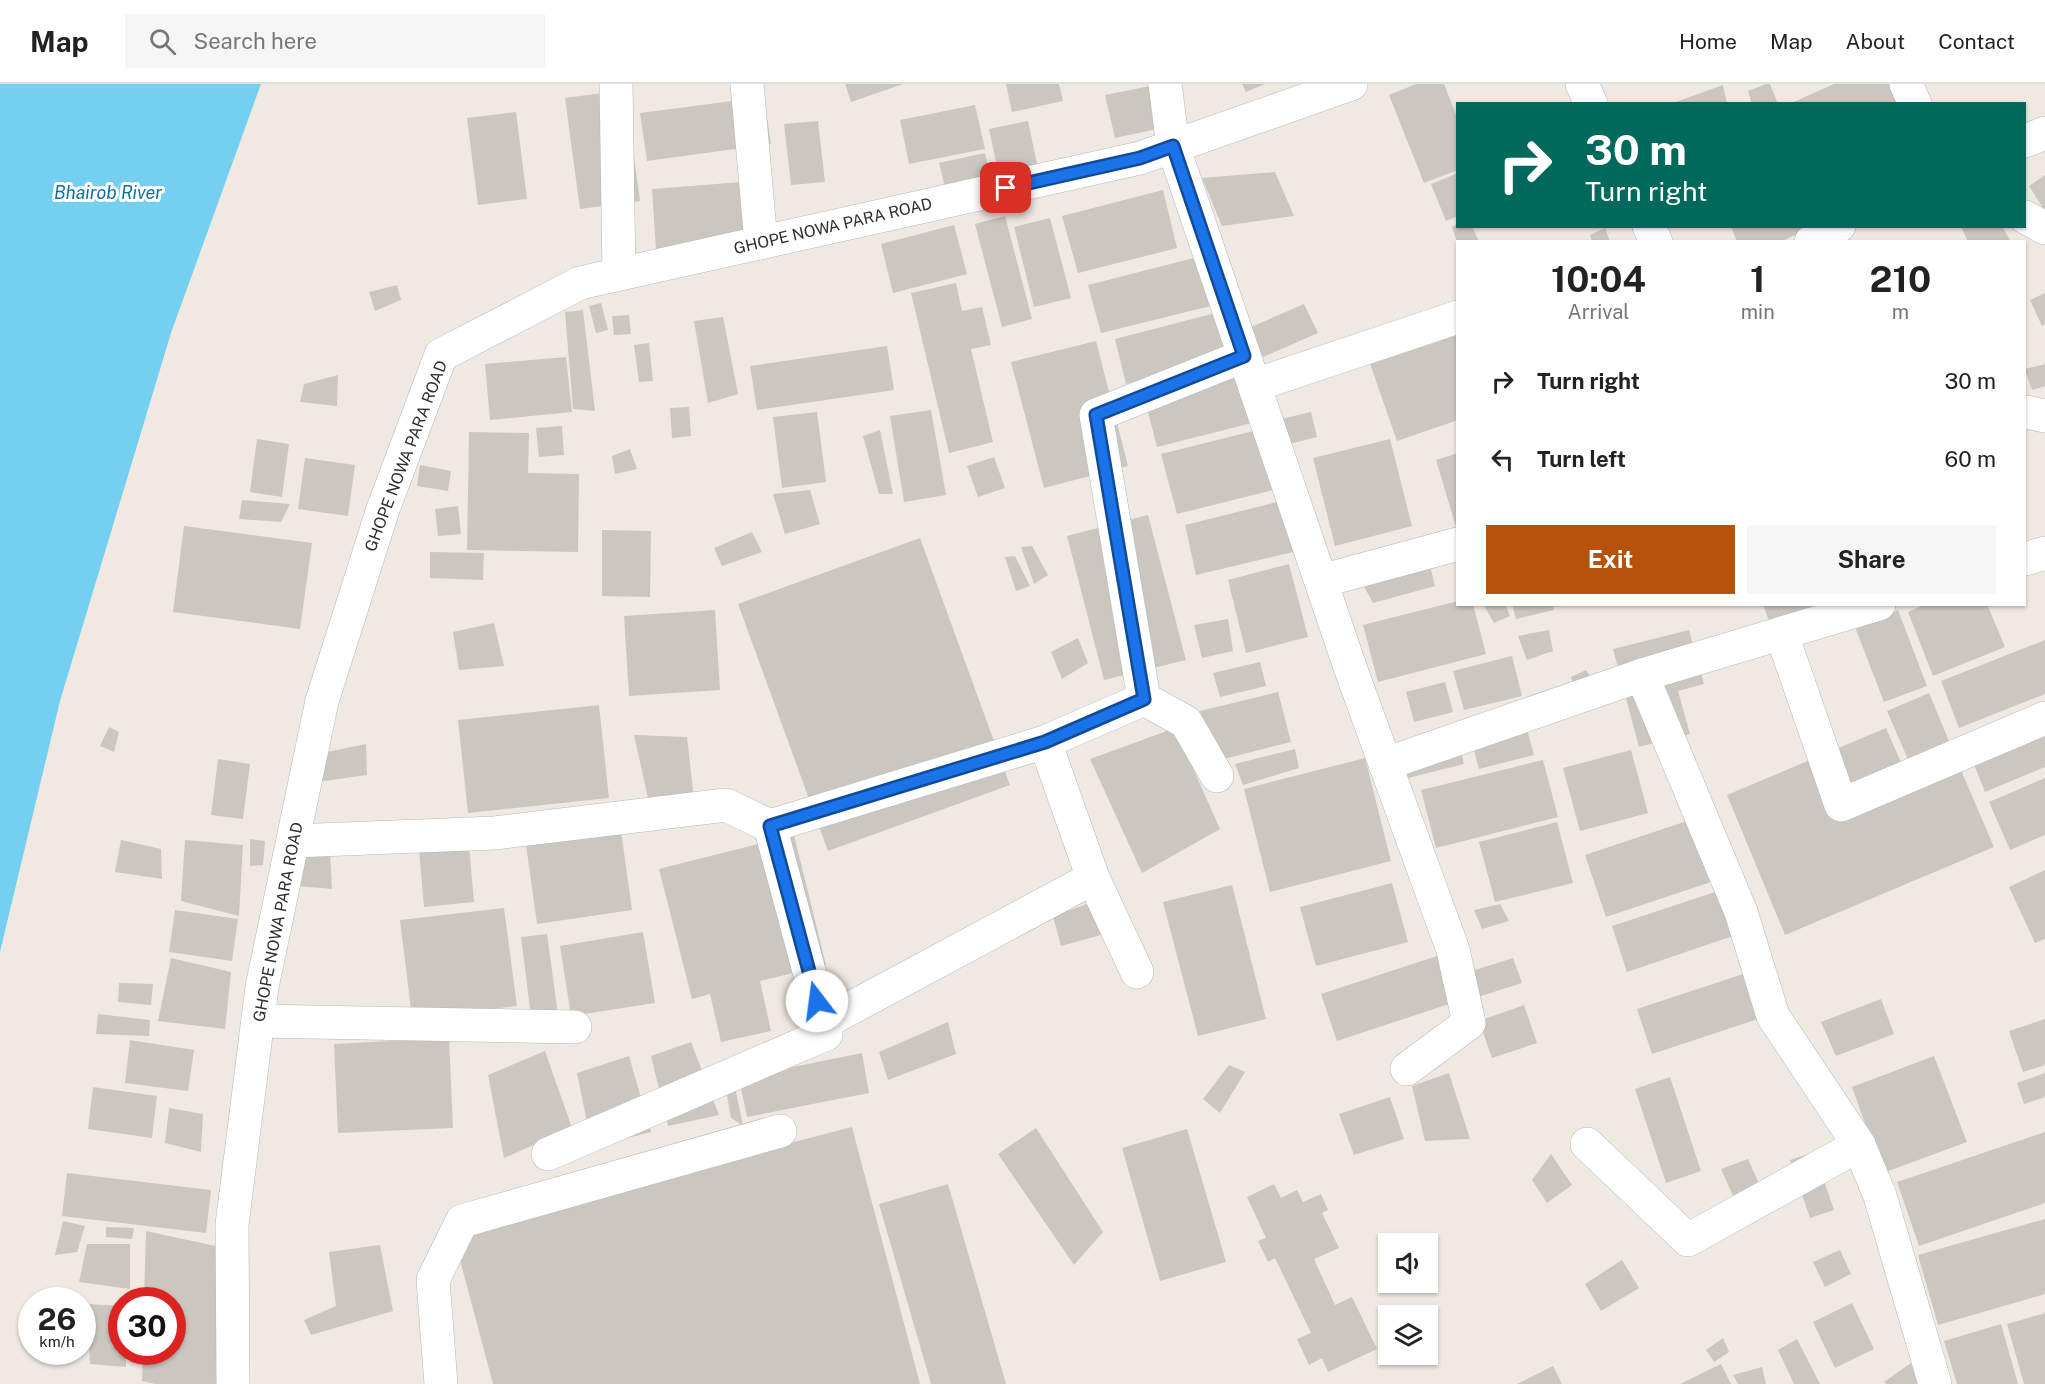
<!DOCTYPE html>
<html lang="en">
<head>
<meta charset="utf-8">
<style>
  :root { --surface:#fff; --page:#f6f6f6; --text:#222; --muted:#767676; --line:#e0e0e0; --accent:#b45309 }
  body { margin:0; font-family:"Public Sans",sans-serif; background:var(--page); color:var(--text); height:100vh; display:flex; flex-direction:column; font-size:22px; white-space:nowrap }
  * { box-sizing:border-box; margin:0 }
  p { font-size:20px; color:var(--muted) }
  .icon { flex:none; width:33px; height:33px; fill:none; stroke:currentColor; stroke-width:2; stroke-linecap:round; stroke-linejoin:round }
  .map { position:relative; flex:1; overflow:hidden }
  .panel { position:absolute; left:1456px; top:156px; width:570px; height:366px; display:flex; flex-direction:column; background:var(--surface); border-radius:0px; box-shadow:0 2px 4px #0004 }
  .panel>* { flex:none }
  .guide { position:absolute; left:1456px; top:18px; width:570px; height:126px; border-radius:0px; box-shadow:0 2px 4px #0004; background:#00695c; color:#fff; overflow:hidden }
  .buttons { position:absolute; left:1378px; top:1149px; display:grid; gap:12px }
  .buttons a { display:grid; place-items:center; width:60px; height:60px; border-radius:0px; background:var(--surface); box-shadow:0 2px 4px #0004; font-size:30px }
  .speed { position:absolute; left:18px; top:1203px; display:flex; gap:12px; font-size:30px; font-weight:700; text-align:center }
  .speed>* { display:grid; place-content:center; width:78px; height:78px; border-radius:50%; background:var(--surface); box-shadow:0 2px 4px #0004; line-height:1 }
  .speed small { font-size:15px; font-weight:400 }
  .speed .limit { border:9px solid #d22; background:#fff; color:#111 }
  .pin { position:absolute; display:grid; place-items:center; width:51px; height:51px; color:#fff; margin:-26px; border-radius:12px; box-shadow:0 3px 9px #0006 }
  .me { position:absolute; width:66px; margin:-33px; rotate:345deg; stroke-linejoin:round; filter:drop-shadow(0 0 4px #0008) }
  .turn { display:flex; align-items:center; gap:21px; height:126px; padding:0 30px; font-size:27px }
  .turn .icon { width:78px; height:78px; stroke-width:2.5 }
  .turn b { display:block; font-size:42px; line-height:51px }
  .eta { display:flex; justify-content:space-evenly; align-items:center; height:102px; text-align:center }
  .eta b { font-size:36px; font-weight:700; line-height:42px }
  .primary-button { display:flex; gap:12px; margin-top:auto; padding:12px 30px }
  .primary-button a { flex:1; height:69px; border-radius:0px; background:var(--accent); color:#fff; font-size:24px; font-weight:700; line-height:69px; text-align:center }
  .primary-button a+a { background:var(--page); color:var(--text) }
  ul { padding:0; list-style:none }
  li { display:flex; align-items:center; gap:18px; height:78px; padding:0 30px }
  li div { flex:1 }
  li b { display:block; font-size:22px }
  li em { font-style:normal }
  header { display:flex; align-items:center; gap:36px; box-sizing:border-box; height:84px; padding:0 30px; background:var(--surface); border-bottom:2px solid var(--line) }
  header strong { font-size:28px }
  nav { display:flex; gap:33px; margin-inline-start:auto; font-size:21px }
  .search { width:420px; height:54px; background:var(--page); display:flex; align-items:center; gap:15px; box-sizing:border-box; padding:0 21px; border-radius:0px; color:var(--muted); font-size:22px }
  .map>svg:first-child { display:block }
  .water { fill:#75cff0 }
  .building { fill:#cbc7bf }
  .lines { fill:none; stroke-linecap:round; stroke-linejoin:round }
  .minor-casing { stroke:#b4b7c1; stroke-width:34 }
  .minor { stroke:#fff; stroke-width:33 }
  .route-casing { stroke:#114b97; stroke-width:15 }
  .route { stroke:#1a73e8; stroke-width:10 }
  .labels { text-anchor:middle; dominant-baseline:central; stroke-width:6; stroke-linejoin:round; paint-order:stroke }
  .street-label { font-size:16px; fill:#2e2e2e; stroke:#fff }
  .water-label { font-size:18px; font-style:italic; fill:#0d6fa3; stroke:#fff }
</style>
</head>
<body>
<header>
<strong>Map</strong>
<div class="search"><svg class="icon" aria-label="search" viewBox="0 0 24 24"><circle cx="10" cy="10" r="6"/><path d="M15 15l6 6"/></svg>Search here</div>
<nav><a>Home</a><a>Map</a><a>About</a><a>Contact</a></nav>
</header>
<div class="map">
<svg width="2045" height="1300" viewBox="0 0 2045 1300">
  <rect width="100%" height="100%" fill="#efe9e1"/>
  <path class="water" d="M0,0h261l-90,249 -111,368 -60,251z"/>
  <g class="building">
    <path d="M845,0h58l-52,18z"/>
    <path d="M1006,0h53l4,17 -51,11z"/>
    <path d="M1160,0l11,42 -56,12 -10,-43z"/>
    <path d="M1242,0h23l-19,8z"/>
    <path d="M1416,0h28l14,36v50l-34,13 -35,-88z"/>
    <path d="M1766,0h4l8,20h-26l-4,-13z"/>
    <path d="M1834,0h62l9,20h-116z"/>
    <path d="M1723,1l4,19h-54v-1z"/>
    <path d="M625,6l15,111 -60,8 -15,-111z"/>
    <path d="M764,13l7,47 -124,17 -7,-48z"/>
    <path d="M975,21l10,44 -76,15 -9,-44z"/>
    <path d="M516,28l11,87 -49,6 -11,-87z"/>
    <path d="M818,37l7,61 -34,3 -7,-61z"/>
    <path d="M1028,37l11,52 -39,8 -11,-52z"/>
    <path d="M985,69l7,33 -45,9 -8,-32z"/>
    <path d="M1275,88l19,44 -72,10 -20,-48z"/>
    <path d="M1458,89v43l-12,5 -15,-37z"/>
    <path d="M2045,91v36l-16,-25z"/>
    <path d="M742,98l6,57 -92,10 -4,-60z"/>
    <path d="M1163,106l14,58 -99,25 -16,-57z"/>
    <path d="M1005,132l27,103 -30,8 -27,-103z"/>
    <path d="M1050,134l21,80 -37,9 -20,-80z"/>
    <path d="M1458,140v2h14l7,16h-22l-5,-15z"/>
    <path d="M954,141l13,49 -74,19 -12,-49z"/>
    <path d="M1731,142h84l-35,16h-43z"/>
    <path d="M1961,142h41l9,16h-43z"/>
    <path d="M1605,144l5,14h-18l-2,-7z"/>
    <path d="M1202,172l13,49 -114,28 -13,-48z"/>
    <path d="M956,199l6,28 20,-4 9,38 -20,4 22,93 -44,11 -38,-160z"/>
    <path d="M397,201l4,15 -26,11 -6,-19z"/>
    <path d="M2045,209v31l-3,2 -12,-26z"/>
    <path d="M601,219l7,27 -12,3 -7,-27z"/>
    <path d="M1304,220l14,29 -55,24 -14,-29z"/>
    <path d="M583,226l12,101 -22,-2 -8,-97z"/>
    <path d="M1223,227l12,46 -109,27 -11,-45z"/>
    <path d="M629,231l2,19 -17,1 -2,-19z"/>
    <path d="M723,233l15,77 -30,9 -14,-82z"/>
    <path d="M1458,246v90l-61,21 -28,-80z"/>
    <path d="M1096,257l32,125 -84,22 -33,-126z"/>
    <path d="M649,259l4,38 -14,1 -5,-37z"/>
    <path d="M887,262l7,44 -137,20 -7,-44z"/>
    <path d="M566,273l6,55 -82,8 -5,-56z"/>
    <path d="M1249,278l15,58 -107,27 -15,-58z"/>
    <path d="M2045,280v22l-13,4 -7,-21z"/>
    <path d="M338,291l-1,31 -37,-4 4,-18z"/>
    <path d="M689,323l2,29 -19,2 -2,-30z"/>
    <path d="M931,326l15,85 -42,7 -14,-86z"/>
    <path d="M817,328l9,70 -44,6 -9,-71z"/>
    <path d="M1311,328l6,25 -28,7 -8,-25z"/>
    <path d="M562,342l2,29 -25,2 -3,-29z"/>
    <path d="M1265,344l16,60 -104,26 -16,-60z"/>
    <path d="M880,346l13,64h-14l-16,-58z"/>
    <path d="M469,348l60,1 -1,40 51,1 -1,78 -111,-2z"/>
    <path d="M257,355l32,5 -7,53 -32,-5z"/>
    <path d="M1390,355l22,87 -77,20 -22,-88z"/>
    <path d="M630,365l7,20 -22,5 -3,-18z"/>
    <path d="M1458,369v77h-1l-21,-70z"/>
    <path d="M994,373l11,31 -27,9 -11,-31z"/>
    <path d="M305,374l50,7 -7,51 -50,-7z"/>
    <path d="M420,381l31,6 -3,20 -31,-5z"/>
    <path d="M810,406l10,34 -35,10 -12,-40z"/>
    <path d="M242,416l48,4 -9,18 -42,-3z"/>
    <path d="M1285,416l12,51 -101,24 -11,-50z"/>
    <path d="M458,422l3,28 -23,2 -3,-27z"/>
    <path d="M1148,431l38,145 -82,20 -37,-144z"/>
    <path d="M184,442l128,17 -12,86 -127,-17z"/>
    <path d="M602,446l49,1 -1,66 -48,-1z"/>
    <path d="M752,448l10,20 -40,14 -8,-18z"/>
    <path d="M920,454l90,247 -182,66 -90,-247z"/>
    <path d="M1425,461l10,41 -62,17 -19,-35z"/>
    <path d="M1032,462l16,29 -14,9 -13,-37z"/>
    <path d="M430,468l54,1 -1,27 -53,-2z"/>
    <path d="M1015,472l15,30 -14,5 -11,-34z"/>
    <path d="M1289,480l19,73 -62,16 -18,-73z"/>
    <path d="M1458,517v3h15l13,50 -108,28 -15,-57z"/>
    <path d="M1483,520h22l5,12 -16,7z"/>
    <path d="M1512,520h41l1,6 -38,9z"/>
    <path d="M1763,520h58l-51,20z"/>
    <path d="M1926,520h61l18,43 -72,29 -25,-64z"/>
    <path d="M715,526l5,80 -91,6 -5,-80z"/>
    <path d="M1898,526l29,76 -43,16 -29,-75z"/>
    <path d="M1228,535l5,32 -31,7 -8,-33z"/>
    <path d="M494,539l10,43 -45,4 -6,-38z"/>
    <path d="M1549,546l4,21 -26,9 -9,-24z"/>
    <path d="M1689,546l15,54 -26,7 12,43 -51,13 -26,-98z"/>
    <path d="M1078,554l10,25 -26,16 -11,-27z"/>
    <path d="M2045,556v54l-86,34 -18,-47z"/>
    <path d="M1512,572l10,40 -58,14 -11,-39z"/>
    <path d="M1260,578l6,24 -46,11 -7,-24z"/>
    <path d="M1586,586l11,16 -21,8 -5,-17z"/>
    <path d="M1445,598l8,30 -39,10 -8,-30z"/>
    <path d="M1278,608l13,50 -79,20 -12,-51z"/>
    <path d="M1929,609l22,53 -41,18 -23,-53z"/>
    <path d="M2045,620v63l-60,25 -22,-55z"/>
    <path d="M599,621l10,93 -141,15 -10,-93z"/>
    <path d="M1522,627l12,44 -55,14 -12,-44z"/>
    <path d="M109,643l10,5 -5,20 -14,-6z"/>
    <path d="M1175,644l45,101 -78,44 -52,-114z"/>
    <path d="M1455,644l9,36 -60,15 -10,-35z"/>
    <path d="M1886,644l21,48 48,-20 39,91 -209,88 -58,-140z"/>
    <path d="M634,651l53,2 7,63 -44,7z"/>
    <path d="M366,660l1,31 -50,7v-28z"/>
    <path d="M1295,665l4,19 -56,17 -8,-21z"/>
    <path d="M1631,666l17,63 -68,18 -17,-63z"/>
    <path d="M1365,674l26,103 -121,31 -26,-103z"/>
    <path d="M218,675l32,5 -7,55 -32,-4z"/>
    <path d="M1543,676l15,57 -122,31 -15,-58z"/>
    <path d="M2045,694v57l-35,15 -21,-48z"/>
    <path d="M619,733l13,93 -95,14 -13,-94z"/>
    <path d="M1696,734l21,62 -111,37 -21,-62z"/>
    <path d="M1557,738l16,61 -78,19 -16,-60z"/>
    <path d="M468,750l6,68 -50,5 -6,-69z"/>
    <path d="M794,751l32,130 -66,16 11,50 -50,11 -11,-48 -18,5 -33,-130z"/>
    <path d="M250,755l15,2 -2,24 -13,1z"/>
    <path d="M121,756l40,9 1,30 -47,-7z"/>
    <path d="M185,756l58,5 -4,71 -58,-15z"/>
    <path d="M330,767l2,38 -35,-3 3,-32z"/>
    <path d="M2045,786v69l-10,4 -26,-56z"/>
    <path d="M1392,799l16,59 -92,24 -16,-59z"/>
    <path d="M1232,801l34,134 -68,17 -35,-134z"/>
    <path d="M1718,807l15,45 -106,36 -15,-46z"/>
    <path d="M1090,819l11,32 -40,11 -8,-30z"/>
    <path d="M1500,820l9,17 -27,8 -8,-19z"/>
    <path d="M504,824l13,98 -105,12 -12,-98z"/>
    <path d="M175,826l63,9 -6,42 -63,-9z"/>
    <path d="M643,848l12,71 -84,13 -11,-70z"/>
    <path d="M547,850l12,88 -27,3 -11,-88z"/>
    <path d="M1443,870l15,47 -121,40 -16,-47z"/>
    <path d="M171,874l60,14 -6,57 -67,-8z"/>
    <path d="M1513,874l9,25 -44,14 -9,-25z"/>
    <path d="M1743,890l15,45 -106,35 -15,-45z"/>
    <path d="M119,899l34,1 -2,21 -33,-3z"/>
    <path d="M1881,915l13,35 -58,22 -15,-34z"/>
    <path d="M1524,921l13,38 -45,15 -13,-37z"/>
    <path d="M98,930l52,6 -1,16 -53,-2z"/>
    <path d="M2045,935v46l-22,7 -14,-41z"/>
    <path d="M948,938l8,32 -68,26 -9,-28z"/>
    <path d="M449,954l4,90 -115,5 -4,-89z"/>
    <path d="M130,956l64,10 -6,41 -63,-8z"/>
    <path d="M691,958l28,73 -51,11 -17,-70z"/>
    <path d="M545,967l27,77 -68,30 -16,-83z"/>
    <path d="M862,969l7,40 -122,24 -8,-39z"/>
    <path d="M629,972l22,76 -59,15 -15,-74z"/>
    <path d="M1934,972l33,86 -84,31 -31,-86z"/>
    <path d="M1229,981l16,7 -25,41 -17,-14z"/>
    <path d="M1449,989l21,66 -45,2 -13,-55z"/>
    <path d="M2045,989v24l-21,7 -7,-21z"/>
    <path d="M1670,993l31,94 -35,12 -31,-94z"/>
    <path d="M734,998l9,44 -12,-8 -5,-28z"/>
    <path d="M93,1003l64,9 -5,42 -64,-9z"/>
    <path d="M1390,1013l14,42 -50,16 -15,-41z"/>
    <path d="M169,1024l34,6 -2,38 -36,-9z"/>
    <path d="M852,1043l68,257h-427l-41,-154z"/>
    <path d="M1036,1044l67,104 -29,33 -76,-111z"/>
    <path d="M1187,1045l39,133 -66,19 -38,-133z"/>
    <path d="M2045,1048v71l-126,43 -22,-64z"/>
    <path d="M1814,1068l20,58 -24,8 -20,-58z"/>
    <path d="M1551,1070l21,31 -25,18 -15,-23z"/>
    <path d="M1748,1075l12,27 -26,12 -13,-29z"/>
    <path d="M67,1089l144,17 -5,43 -144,-17z"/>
    <path d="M948,1100l58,200h-75l-52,-180z"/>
    <path d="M1274,1100l7,14 16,-8 6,12 18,-8 7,16 -6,3 17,35 -25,11 21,46 17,-8 25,52 -49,23 -6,-14 -13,7 -12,-26 14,-6 -36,-75 -7,4 -10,-21 8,-3 -19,-41z"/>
    <path d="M2045,1135v75l-107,31 -20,-70z"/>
    <path d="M63,1137l22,5 -8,26 -22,3z"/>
    <path d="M106,1143l28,1 -2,11 -26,-2z"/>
    <path d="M146,1147l74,16 1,137h-66l-13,-3 1,-29h29v-52h-28z"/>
    <path d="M87,1160h43v45l-51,-7z"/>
    <path d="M380,1161l13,66 -82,24 -7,-15 32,-14 -7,-54z"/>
    <path d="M1840,1166l11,24 -26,13 -12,-25z"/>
    <path d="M1622,1176l17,28 -38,23 -16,-27z"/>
    <path d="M1852,1219l22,46 -39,19 -22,-46z"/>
    <path d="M87,1220l35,2v46h4v15l-36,-3z"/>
    <path d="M2045,1229v71h-21l-17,-60z"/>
    <path d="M2001,1240l17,60h-61l-13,-43z"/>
    <path d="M1723,1254l6,14 -15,10 -8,-12z"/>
    <path d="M1797,1255l23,45h-26l-16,-34z"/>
    <path d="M1911,1279l11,21h-36l-2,-2z"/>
    <path d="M1721,1280l10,20h-51z"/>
    <path d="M1553,1282l9,18h-45z"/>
    <path d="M1762,1283l4,17h-28l-5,-9z"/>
  </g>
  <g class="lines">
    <g class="minor-casing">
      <g id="minor">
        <path d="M616,0l3,190"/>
        <path d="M747,0l14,159"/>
        <path d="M1165,0l8,62 178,524 102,280 16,73 -62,46"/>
        <path d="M1582,0l9,20"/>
        <path d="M1906,0l9,20"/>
        <path d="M2025,57l20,-8"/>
        <path d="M2025,133l20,11"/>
        <path d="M1649,142l7,16"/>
        <path d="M1811,158l28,-16"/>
        <path d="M1255,301l203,-68"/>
        <path d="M2026,328l19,4"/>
        <path d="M2025,475l20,-6"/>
        <path d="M1321,497l137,-37"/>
        <path d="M1782,551l59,170 204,-87"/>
        <path d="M1642,591l237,-71"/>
        <path d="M1144,615l-48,-284 148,-59"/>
        <path d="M1045,658l48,136 44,94"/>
        <path d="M1385,680l257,-89 99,237 32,104 86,129 21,51 55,188"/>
        <path d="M770,742l275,-84 99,-43 42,23 31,54"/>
        <path d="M293,757l202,-8 231,-28 44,21 56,208 -278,120"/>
        <path d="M258,937l317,6"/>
        <path d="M823,939l270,-145"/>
        <path d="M1587,1060l101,96 171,-95"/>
        <path d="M233,1300l-1,-159 30,-238 60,-286 61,-192 58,-154 139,-72 560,-125 211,-74"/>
        <path d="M441,1300l-8,-104 29,-59 318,-90"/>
      </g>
    </g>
    <use href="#minor" class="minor"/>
  </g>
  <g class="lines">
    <g class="route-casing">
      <path id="route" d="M817,917l-47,-175 275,-84 99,-43 -48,-284 148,-59 -71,-210 -33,12 -134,30"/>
    </g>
    <use href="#route" class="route"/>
  </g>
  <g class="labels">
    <g class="street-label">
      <text transform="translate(833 142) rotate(-13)">GHOPE NOWA PARA ROAD</text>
      <text transform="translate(406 372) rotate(-69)">GHOPE NOWA PARA ROAD</text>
      <text transform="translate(278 838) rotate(-79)">GHOPE NOWA PARA ROAD</text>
    </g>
    <g class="water-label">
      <text x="108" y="108">Bhairob River</text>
    </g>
  </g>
</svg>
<div class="buttons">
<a><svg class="icon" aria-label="sound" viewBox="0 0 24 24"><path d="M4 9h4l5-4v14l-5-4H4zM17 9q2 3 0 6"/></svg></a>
<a><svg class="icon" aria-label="layers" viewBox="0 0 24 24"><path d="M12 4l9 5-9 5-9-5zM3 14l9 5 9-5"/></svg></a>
</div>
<div class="speed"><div>26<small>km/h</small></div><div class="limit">30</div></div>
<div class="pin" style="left:1006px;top:104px;background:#d93025"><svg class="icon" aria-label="arrive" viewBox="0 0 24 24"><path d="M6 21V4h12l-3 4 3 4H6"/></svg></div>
<svg class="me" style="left:817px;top:917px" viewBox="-20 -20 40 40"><circle r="19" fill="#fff"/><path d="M0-13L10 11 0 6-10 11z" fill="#1a73e8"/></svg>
<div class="guide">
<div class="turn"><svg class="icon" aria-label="right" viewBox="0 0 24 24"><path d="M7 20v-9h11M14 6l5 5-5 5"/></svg><div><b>30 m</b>Turn right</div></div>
</div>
<section class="panel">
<div class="eta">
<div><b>10:04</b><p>Arrival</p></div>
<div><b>1</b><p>min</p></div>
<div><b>210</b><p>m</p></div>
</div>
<ul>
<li><svg class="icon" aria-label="right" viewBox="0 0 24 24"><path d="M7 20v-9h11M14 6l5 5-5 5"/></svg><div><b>Turn right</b></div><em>30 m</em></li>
<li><svg class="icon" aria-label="left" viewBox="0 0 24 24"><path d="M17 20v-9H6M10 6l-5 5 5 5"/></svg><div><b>Turn left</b></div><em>60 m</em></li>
</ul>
<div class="primary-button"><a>Exit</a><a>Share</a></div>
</section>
</div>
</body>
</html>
